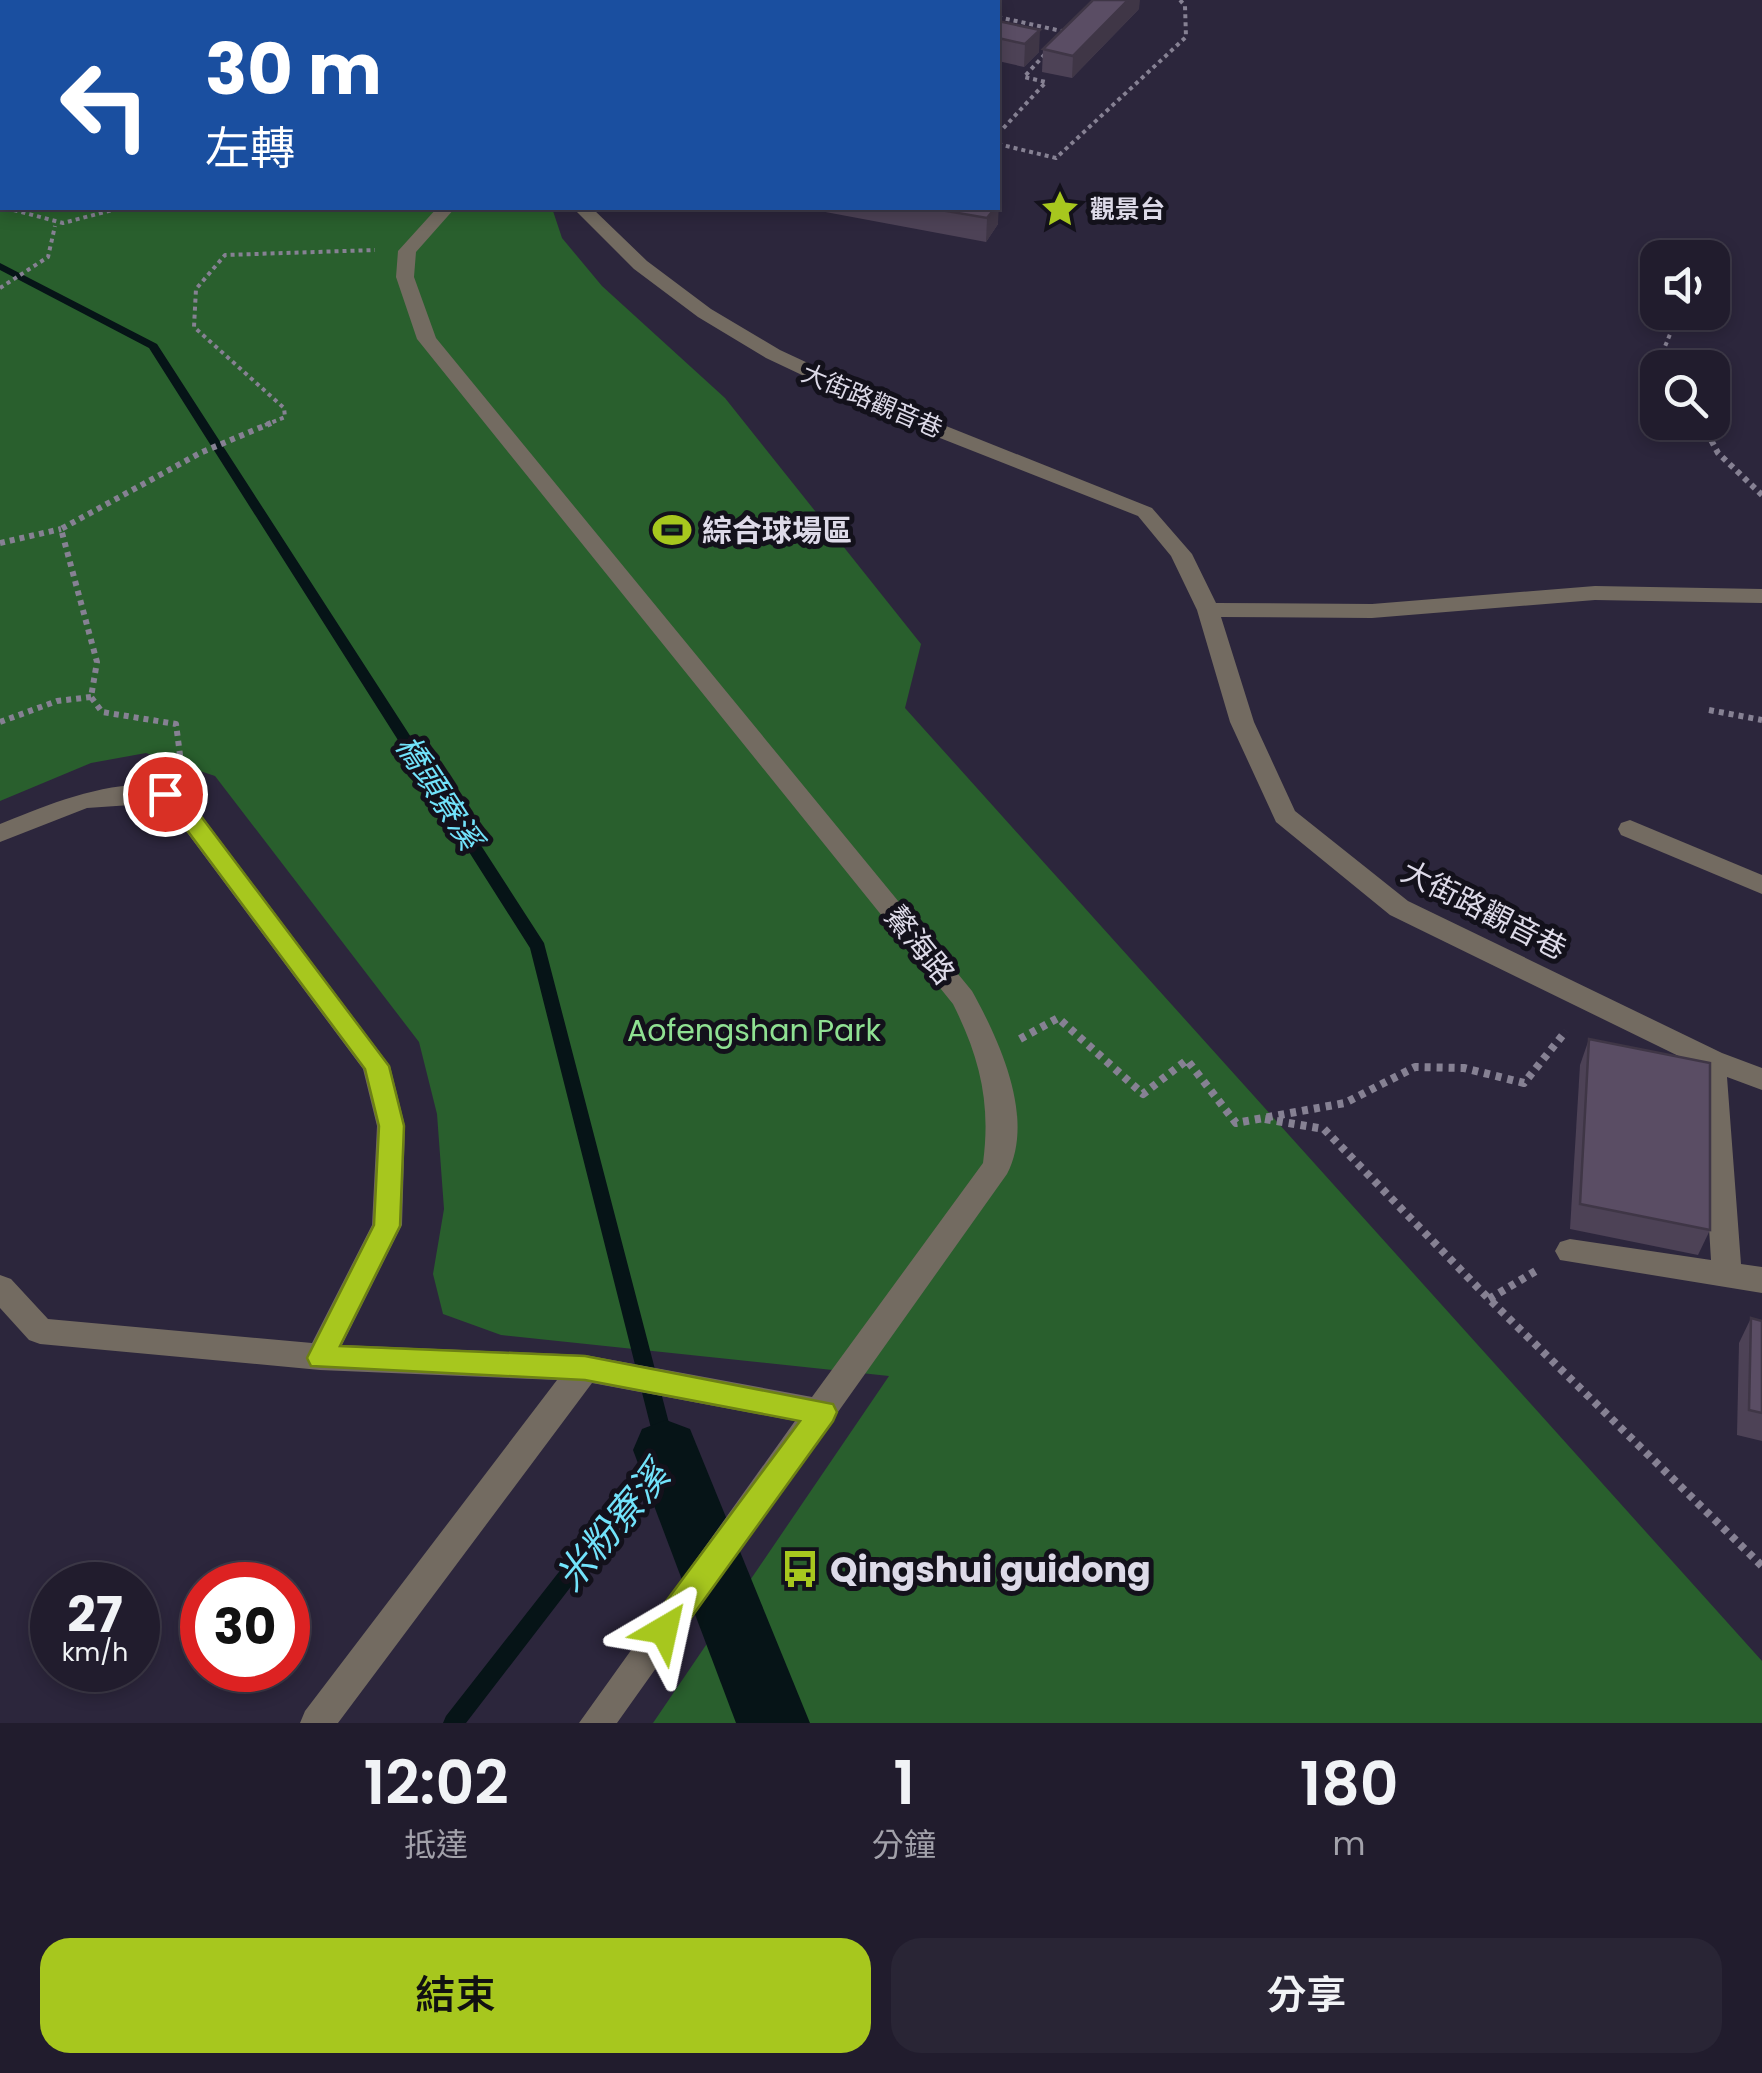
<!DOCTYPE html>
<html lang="zh-TW">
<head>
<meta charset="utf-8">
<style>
  :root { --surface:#211c2d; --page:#292535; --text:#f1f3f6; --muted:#a2a1aa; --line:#3e3a49; --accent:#a7c71e }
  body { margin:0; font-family:Poppins,"Noto Sans TC",sans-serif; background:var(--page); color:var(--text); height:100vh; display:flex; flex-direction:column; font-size:38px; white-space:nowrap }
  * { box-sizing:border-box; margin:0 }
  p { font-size:32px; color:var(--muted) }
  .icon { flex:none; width:55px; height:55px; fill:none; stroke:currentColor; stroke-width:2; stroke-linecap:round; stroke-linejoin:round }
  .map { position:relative; height:1723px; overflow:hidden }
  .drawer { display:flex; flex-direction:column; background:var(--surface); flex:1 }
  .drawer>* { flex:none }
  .top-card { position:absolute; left:0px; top:0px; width:1000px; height:210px; box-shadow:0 5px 15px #0003,0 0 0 2px var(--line); background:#1a4fa0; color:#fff; overflow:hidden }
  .controls { position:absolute; left:1640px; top:240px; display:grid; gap:20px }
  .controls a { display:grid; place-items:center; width:90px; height:90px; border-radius:20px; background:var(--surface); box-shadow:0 5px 15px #0003,0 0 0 2px var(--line); font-size:50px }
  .speed { position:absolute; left:30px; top:1562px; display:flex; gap:20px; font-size:50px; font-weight:700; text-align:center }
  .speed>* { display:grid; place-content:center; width:130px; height:130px; border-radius:50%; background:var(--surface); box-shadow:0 5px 15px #0003,0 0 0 2px var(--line); line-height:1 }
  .speed small { font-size:25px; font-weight:400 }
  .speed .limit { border:15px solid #d22; background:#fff; color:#111 }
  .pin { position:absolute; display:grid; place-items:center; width:85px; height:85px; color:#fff; margin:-42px; border:5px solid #fff; border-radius:50%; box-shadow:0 2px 10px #0007 }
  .me { position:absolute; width:110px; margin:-55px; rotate:36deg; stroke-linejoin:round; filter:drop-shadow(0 0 8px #0008) }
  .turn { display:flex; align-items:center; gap:35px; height:210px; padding:0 40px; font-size:45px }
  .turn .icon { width:130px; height:130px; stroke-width:2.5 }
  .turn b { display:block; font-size:70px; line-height:85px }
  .eta { display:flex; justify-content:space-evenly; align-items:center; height:170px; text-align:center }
  .eta b { font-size:60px; font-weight:600; line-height:70px }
  .button { display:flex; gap:20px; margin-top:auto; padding:20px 40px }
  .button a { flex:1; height:115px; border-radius:30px; background:var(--accent); color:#111; font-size:40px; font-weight:600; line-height:115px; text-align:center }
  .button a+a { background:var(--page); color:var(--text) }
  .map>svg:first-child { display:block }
  .green { fill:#295f2d }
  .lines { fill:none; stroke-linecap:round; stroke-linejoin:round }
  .stream { fill:#061417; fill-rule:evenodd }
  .canal { fill:#061417; fill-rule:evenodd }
  .path-far2 { stroke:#868193; stroke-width:4; stroke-dasharray:4 4; stroke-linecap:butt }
  .path-far1 { stroke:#868193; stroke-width:6; stroke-dasharray:5 5; stroke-linecap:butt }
  .path { stroke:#868193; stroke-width:8; stroke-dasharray:6 6; stroke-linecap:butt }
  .minor { fill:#736b61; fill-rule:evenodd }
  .wall { fill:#4d4256 }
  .shaded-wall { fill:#3f3646 }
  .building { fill:#5a4d64; stroke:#3f3646; stroke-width:2.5 }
  .route { fill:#a7c71e; stroke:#6d8114; stroke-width:2.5 }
  .labels { text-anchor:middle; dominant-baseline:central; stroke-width:10; stroke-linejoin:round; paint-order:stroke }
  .far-poi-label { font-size:25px; font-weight:bold; fill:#dddae8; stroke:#13111b; text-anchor:start }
  .far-street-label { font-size:25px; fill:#dddae8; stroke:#13111b }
  .poi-label { font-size:30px; font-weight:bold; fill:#dddae8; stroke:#13111b; text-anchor:start }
  .street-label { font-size:30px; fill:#dddae8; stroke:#13111b }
  .park-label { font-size:30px; fill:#8fe192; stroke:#13111b }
  .water-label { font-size:32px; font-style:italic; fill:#72e3fb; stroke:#13111b }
  .near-poi-label { font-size:35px; font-weight:bold; fill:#dddae8; stroke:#13111b; text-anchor:start }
  .near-water-label { font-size:38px; font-style:italic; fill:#72e3fb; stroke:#13111b }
</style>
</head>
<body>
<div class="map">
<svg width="1762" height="1723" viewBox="0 0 1762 1723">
  <rect width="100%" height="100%" fill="#2c263c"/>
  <g class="green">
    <path d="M0,0l67,2h-65v206h550l10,30 40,48 123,112 196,246 -16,64 857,953v62h-1109l236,-347 -388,-41 -58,-21 -10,-40 11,-65 -7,-95 -18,-72 -204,-266 -69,-23 -55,10 -91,38z"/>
    <path d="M166,0h437l-432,2z"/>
  </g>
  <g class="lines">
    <path class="stream" d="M0,263l157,81 387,599 132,507 -210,273h-23l3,-7 210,-268 -126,-500 -381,-600 -149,-78z"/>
    <path class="canal" d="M666,1420l24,9 120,294h-74l-103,-273 9,-21z"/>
    <g class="path-far2">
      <path d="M919,0l13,2"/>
      <path d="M998,17l68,15"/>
      <path d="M998,134l48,-52 -22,-5 23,-25"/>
      <path d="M998,144l58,14 130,-121 -1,-31 -5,-6"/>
      <path d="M6,208l57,15 57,-15"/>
      <path d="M0,288l48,-31 7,-31"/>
      <path d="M1672,368l-8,-19 15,-37"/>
      <path d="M1701,422l2,3"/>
      <path d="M265,425l20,-8 -1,-9 -90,-81 2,-38 29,-34 150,-5"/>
    </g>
    <g class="path-far1">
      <path d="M1702,423l16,30 44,42"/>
      <path d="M0,543l61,-14"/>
      <path d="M1709,710l53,10"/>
      <path d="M0,722l57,-21 34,-4"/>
      <path d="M176,765l4,-10 -4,-31 -74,-12 -11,-15 6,-35 -36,-133 139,-76 71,-30"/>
    </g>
    <g class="path">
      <path d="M1020,1039l38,-21 85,76 44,-34 49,63 109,-20 70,-36 49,1 60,15 42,-52"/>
      <path d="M1265,1119l59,10 165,170 273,267"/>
      <path d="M1489,1299l50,-30"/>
    </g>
    <g class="minor">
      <path d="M116,0h19l2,2h-19z"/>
      <path d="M437,208h18l-39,44 -2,25 22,61 536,653c27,49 64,127 35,183l-390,549h-38l216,-302 -203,-38 -254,340h-38l5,-12 252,-331 -237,-10 -280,-26 -11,-4 -29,-32v-33l11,4 37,40 264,24 60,-118 5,-99 -14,-57 -192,-258 -11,-8 -73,5 -87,34v-18c50,-20 140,-60 189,-25l201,267 15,60 -3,99 -60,120 243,10 227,42 171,-234c8,-60 -3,-105 -30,-159l-536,-665 -21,-62 2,-26z"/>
      <path d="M573,208h19l55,53 64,48 69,41 146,68 226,90 40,46 24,49 156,1 223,-18 167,3v14l-167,-3 -223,18 -151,-1 33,105 41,89 113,90 314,152 40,15v22l-35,-13 14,187 21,3v26l-202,-33 -5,-9 5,-9 10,-3 141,21 -12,-194 -309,-151 -114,-93 -46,-100 -33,-112 -26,-54 -33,-40 -226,-89 -146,-69 -68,-41 -64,-48z"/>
      <path d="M1630,820l132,55v19l-141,-59 -3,-6 3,-6z"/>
    </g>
  </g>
  <g class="wall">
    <path d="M1139,9l-67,69 -30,-6 1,-23z"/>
    <path d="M998,21l41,31 -15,15 -26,-6z"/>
    <path d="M804,208h194v16l-12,18z"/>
    <path d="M1589,1039l121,191 -12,25 -128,-26 10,-164z"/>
    <path d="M1751,1318l11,3v120l-25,-6 2,-92z"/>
  </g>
  <g class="shaded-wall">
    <path d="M856,0h24l-2,2h-25z"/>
    <path d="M1128,0h12l-1,9 -67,69 1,-22z"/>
    <path d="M1040,30l-1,22 -15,15 1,-23z"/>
    <path d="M999,201l-1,23 -12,18 1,-24 8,-10h3z"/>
  </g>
  <g class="building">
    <path d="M828,0h28l-3,2h-13z"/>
    <path d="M878,0h23l12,2h-38z"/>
    <path d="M1093,0h35l-55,56 -30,-7z"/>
    <path d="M998,21l42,9 -15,14 -27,-6z"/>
    <path d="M929,208h66l-8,10z"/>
    <path d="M1589,1039l121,24v167l-130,-26z"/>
    <path d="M1751,1318l11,3v92l-13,-3z"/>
  </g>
  <path class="route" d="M165,786l23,13 201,267 15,60 -4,100 -60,120 245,10 248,48 4,8 -4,9 -158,219 -11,4 -11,-4 -5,-10 5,-11 147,-198 -215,-41 -274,-14 -4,-8 67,-133 5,-99 -14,-57 -193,-259 -15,-11v-11z"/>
  <defs>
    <g id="sight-bare" transform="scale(3)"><path d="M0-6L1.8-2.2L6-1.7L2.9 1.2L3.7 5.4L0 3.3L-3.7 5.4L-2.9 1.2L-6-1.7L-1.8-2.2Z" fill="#a7c71e" stroke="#13111b" stroke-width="2.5" paint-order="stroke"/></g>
    <g id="stadium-bare" transform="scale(3)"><path d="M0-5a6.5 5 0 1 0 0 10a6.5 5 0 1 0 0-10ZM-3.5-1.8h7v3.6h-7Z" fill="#a7c71e" stroke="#13111b" stroke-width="2.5" paint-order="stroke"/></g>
    <g id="bus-bare" transform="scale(3)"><path d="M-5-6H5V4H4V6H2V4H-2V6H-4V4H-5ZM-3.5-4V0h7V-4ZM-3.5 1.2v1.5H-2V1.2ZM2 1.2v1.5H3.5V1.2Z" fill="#a7c71e" stroke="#13111b" stroke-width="2.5" paint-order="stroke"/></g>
  </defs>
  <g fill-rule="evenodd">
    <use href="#sight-bare" x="1060" y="209"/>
    <use href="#stadium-bare" x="672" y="530"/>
    <use href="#bus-bare" x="800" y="1569"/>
  </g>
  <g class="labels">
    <g class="far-poi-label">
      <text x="1090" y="209">觀景台</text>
    </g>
    <g class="far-street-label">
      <text transform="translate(872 401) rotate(23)">大街路觀音巷</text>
    </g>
    <g class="poi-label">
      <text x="702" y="530">綜合球場區</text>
    </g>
    <g class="street-label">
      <text transform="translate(1484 910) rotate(27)">大街路觀音巷</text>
      <text transform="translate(920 945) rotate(51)">鰲海路</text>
    </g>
    <g class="park-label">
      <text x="754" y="1030">Aofengshan Park</text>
    </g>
    <g class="water-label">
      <text transform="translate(439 792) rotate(57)">橋頭寮溪</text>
    </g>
    <g class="near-poi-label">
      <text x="830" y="1569">Qingshui guidong</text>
    </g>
    <g class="near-water-label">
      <text transform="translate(612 1526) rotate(-50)">米粉寮溪</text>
    </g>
  </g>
</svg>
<div class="controls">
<a><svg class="icon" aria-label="sound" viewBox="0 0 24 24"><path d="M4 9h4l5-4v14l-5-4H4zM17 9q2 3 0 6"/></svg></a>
<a><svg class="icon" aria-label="search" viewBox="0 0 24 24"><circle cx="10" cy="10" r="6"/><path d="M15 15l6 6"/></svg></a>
</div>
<div class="speed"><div>27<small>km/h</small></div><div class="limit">30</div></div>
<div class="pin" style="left:165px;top:794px;background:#d93025"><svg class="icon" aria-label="arrive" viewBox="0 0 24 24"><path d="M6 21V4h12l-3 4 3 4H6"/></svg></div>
<svg class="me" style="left:664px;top:1630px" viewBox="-20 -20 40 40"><path d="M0-17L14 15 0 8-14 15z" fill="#a7c71e" stroke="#fff" stroke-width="4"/></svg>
<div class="top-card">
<div class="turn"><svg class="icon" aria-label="left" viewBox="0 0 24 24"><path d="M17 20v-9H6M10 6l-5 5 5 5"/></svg><div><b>30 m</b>左轉</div></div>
</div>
</div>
<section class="drawer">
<div class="eta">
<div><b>12:02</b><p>抵達</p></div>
<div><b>1</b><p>分鐘</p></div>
<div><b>180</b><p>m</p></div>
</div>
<div class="button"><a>結束</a><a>分享</a></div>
</section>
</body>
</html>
